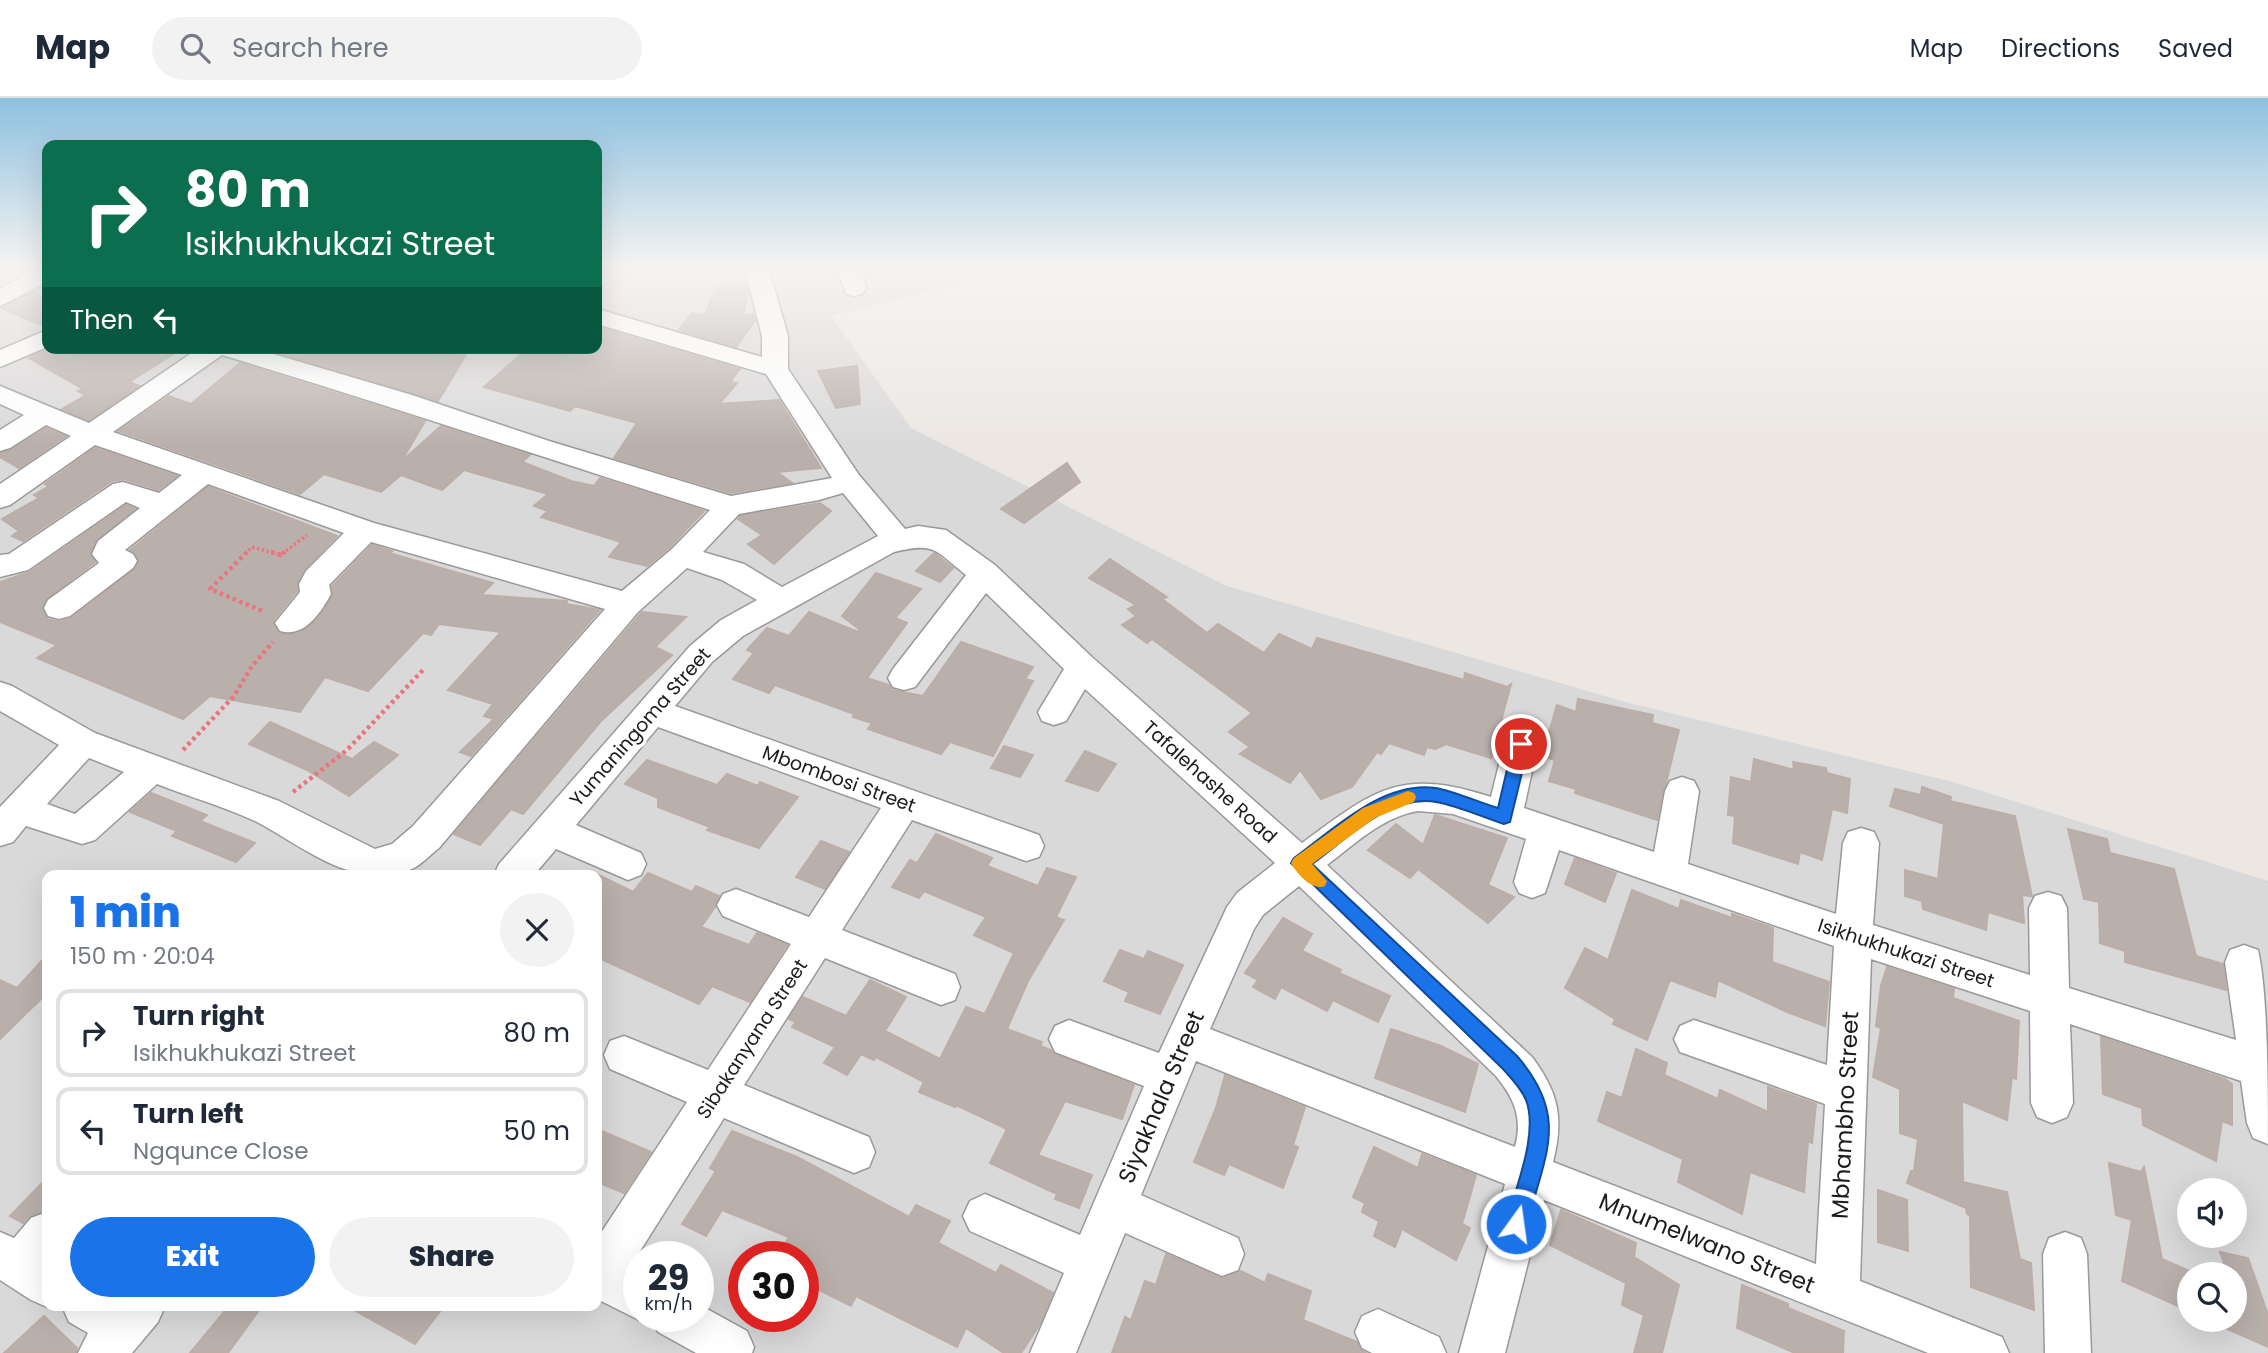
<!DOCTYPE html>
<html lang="en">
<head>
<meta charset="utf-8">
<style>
  :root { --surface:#fff; --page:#f2f2f3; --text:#1f2937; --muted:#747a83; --line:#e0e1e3; --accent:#1a73e8 }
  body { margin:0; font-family:Poppins,sans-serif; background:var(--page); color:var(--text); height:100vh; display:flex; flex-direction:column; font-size:26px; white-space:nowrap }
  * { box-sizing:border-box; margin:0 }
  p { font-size:23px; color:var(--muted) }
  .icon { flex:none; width:38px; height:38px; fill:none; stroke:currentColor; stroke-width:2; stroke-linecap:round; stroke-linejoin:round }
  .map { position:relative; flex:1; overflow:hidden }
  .drawer { position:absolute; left:42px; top:772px; width:560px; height:441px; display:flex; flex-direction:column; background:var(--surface); border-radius:14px; box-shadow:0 7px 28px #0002 }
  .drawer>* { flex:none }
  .hud { position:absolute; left:42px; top:42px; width:560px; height:214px; border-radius:14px; box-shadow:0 7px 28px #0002; background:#0b6e4f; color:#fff; overflow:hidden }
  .tools { position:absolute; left:2177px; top:1080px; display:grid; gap:14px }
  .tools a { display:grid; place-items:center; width:70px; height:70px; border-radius:50%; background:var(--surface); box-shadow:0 7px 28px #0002; font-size:35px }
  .speed { position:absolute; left:623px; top:1143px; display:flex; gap:14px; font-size:35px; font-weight:700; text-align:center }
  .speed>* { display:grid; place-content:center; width:91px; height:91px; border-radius:50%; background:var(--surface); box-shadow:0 7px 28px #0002; line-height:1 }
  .speed small { font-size:18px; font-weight:400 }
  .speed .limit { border:10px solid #d22; background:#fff; color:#111 }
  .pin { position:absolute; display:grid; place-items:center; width:60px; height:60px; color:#fff; margin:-30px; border:4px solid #fff; border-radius:50%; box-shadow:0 2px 7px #0007 }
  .me { position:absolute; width:77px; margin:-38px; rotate:14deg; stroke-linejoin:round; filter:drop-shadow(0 0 5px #0008) }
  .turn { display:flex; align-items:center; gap:24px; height:147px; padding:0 28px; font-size:32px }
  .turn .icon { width:91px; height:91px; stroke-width:2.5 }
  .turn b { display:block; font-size:49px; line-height:60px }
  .then { display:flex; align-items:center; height:66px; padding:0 28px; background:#0003; gap:14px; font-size:26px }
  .round { display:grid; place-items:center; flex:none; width:74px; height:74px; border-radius:37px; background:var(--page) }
  .head { display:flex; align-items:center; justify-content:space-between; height:119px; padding:0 28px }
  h1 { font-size:42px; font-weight:800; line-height:52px; color:var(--accent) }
  .primary-button { display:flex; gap:14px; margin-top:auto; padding:14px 28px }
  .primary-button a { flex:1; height:80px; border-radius:42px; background:var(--accent); color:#fff; font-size:28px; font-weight:800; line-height:80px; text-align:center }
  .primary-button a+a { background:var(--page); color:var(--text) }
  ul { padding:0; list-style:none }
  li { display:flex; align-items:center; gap:21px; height:88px; margin:0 14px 10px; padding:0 14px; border:4px solid var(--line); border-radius:14px }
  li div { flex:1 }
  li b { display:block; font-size:26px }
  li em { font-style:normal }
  header { display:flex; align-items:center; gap:42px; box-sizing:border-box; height:98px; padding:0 35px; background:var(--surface); border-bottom:2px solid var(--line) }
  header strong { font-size:33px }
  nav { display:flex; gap:38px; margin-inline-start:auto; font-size:24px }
  .search { width:490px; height:63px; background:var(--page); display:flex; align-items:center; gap:18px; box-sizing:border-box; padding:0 24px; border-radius:38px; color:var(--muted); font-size:26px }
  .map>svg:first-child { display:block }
  .residential { fill:#dad9d9; fill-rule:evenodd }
  .building { fill:#b9b0ac; stroke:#bcada7; stroke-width:2 }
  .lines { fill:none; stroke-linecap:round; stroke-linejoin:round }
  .street-casing { stroke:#999; stroke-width:3 }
  .path-far1 { stroke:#e9767e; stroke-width:3.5; stroke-dasharray:2.5 2.5; stroke-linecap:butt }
  .path { stroke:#e9767e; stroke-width:4.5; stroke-dasharray:3.5 3.5; stroke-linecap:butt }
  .street { fill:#fff; fill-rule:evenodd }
  .route { fill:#1a73e8; stroke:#114b97; stroke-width:2 }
  .slow { fill:#f59e0b }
  .labels { text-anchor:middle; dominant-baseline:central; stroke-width:7; stroke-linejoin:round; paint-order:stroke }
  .street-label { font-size:19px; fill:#1c1c1c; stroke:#fff }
  .near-street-label { font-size:23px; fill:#1c1c1c; stroke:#fff }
</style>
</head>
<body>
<header>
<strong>Map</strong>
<div class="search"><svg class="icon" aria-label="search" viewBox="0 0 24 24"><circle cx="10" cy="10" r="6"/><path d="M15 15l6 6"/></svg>Search here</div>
<nav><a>Map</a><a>Directions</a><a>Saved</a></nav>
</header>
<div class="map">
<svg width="2268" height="1255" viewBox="0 0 2268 1255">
  <rect width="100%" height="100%" fill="#ece7e3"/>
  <path class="residential" d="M0,172h47v78h550v-78h419l-185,46 80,112 316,158 398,116 328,80 315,99v472h-2268zM47,777h550v431h-550zM2189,1092h46v46h-46zM639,1158h59v60h-59zM744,1158h59v60h-59zM2189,1176h46v46h-46z"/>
  <g class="building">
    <path d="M746,188l2,6 -5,24 10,-2 2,7 -19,26 -57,-17 13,-17 13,2 11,-28z"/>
    <path d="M32,194l15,7v28l-47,-19z"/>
    <path d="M597,229l143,42 -10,13 7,1 -18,21 60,-4 42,68 -44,4 15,11 -61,10 -117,-35 23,-35 -62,-17 -5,5 -86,-24 44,-39h69z"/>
    <path d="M49,250h134l-54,34 10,4 -50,34 -27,-11 24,-14 -8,-4 5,-2 -54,-31z"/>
    <path d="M263,250h155l21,6 7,-6h24l-32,53z"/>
    <path d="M240,265l185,58 -24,41 40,-36 89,29 -8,7 49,19 23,5 6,-8 104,33 -34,36 -23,19 -38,-9 12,-15 -80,-25 7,-6 -14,-5 14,-12 -84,-24 -22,20 -41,-15 -20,17 -57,-18 -24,20 -181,-63 50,-35 22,8z"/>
    <path d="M857,268l3,38 -24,4 -18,-37z"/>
    <path d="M46,330l20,8 -47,32 -19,-11v-4l11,-3z"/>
    <path d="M95,350l82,28 -19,14 -34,-11 -12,2 -89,60 -11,-5 7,-5 -17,-12 37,-21 -5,-3 15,-9 -4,-2z"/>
    <path d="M1067,365l13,19 -56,41 -23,-14z"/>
    <path d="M208,389l129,49 -33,34 -7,13v8l-24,30 7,13h17l15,-10 21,-29 -1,-9 40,-41 20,6 -3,2 104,30 -12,12 86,6 -1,3 34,6 -129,146 -11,-4 34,-33 -10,-3 9,-12 -45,-14 53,-58 -62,-8 -8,11 -8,-2 -55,58 -43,-14 -25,35 -90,-16 -27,23 -146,-61 20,-13 -57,-23v-40l30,-10 96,-67 9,4 -39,31 -6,13 5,9 -49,37 -4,10 5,10 13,3 12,-4 63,-49 4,-9 -9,-10z"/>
    <path d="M820,405l11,8 -57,53 -26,-20 14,-9 -24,-16 2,-3z"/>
    <path d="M934,455l19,15 -13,14 -24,-11z"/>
    <path d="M1110,461l57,38 -5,2 45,34 11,-9 46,29 15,-19 33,15 5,-11 147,42 1,-7 42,14 4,-3 -20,74 -42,-13 5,-4 -19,8 -8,-2 -3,8 -35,-12 -8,11 -4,-2 -25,35 -31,12 -21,-29 -10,13 -50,-29 10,-7 -21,-15 23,-19 -100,-74 -5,4 -25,-18 14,-9 -8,-7 8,-4 -47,-27z"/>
    <path d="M876,475l45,16 -26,29 12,5 -40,55 22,7 3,5 31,6 38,-54 72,25 -8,12 8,2 -40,75 -43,-14 -9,12 -73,-25 4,-6 -19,-6 1,-3 -79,-29 -6,8 -36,-14 21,-26 -7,-3 20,-22 22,8 20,-24 49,20 1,-3 -17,-13z"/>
    <path d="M642,514l44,5 -31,30 17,8 -71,66 -78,93 -12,-5 -31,36 -26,-11z"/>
    <path d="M1578,601l75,16 -1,8 27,7 -22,90 -82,-27 1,-4 -27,-8 6,-21 -13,-4 15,-51 19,7z"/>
    <path d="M270,624l82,37 22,-17 24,13 -49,41 -42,-26 -58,-26z"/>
    <path d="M1004,648l29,9 -13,22 -29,-9z"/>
    <path d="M1085,653l31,13 -18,27 -32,-10z"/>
    <path d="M1754,661l40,11 -1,-8 33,6 1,5 23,6 -3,34 -15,-4 -10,51 -22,-8 -2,12 -65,-21 2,-27 -7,-1 3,-38 20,5z"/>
    <path d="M647,662l70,25 10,-11 31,12 2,-4 38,15 -39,51 -52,-18 3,-3 -52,-20v-9l-33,-14z"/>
    <path d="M1922,689l29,10 -1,4 65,15 17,80 -10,-1 2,28 -36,-11 -2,18 -63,-21 -1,-8 -17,-5v-26l33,9 6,-55 -54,-18 5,-17 26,6z"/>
    <path d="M151,695l56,22 -7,6 55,22 -19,19 -64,-26 5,-5 -47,-19z"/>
    <path d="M1435,717l72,23 -19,47 26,12 -26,26 -70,-54 -8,9 -42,-28 28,-26 27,21z"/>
    <path d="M2068,731l39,10 3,14 64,16 22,87 27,8 3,26 -101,-28v-11l-25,-8 -1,-41 -15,-3z"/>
    <path d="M936,736l56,24 -5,8 51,20 9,-18 29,9 -20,40 8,3 -36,61 -21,48 35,13 -2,4 11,4 3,4 80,31 -12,34 -57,-18 -27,54 54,20 -13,33 -24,-9 2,-5 -67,-31 17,-34 -51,-24 -1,2 -36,-15 5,-10 -48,-25 -2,3 -13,-6 -14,21 -23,-12 11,-16 -43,-20 4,-5 -7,-3 14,-22 43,19 24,-36 36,17 -21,34 55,28 26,-52 19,7 29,-61 -40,-18 12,-18 -62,-26 -5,7 -27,-11 18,-27 7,3z"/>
    <path d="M821,743l28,11 -24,37 -29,-12z"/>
    <path d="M1575,760l41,15 -11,29 -40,-18z"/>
    <path d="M648,775l44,19 4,-6 23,10 -4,11 -14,20 48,18 8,-12 30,12 -37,57 -38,-16 -13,18 -102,-47v-83l36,18z"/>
    <path d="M1632,792l47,19 2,-9 51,18v-4l41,14 -1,34 57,20 -4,44 -38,-14 -69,-32 -3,17 -45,-17 -23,60 -34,-16 2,-5 -50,-31 20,-40 23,12z"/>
    <path d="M1283,820l29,16 -10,17 39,19 -2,3 51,23 -12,26 -45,-22 -6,11 -46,-24 -6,12 -22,-12 5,-7 -13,-7z"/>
    <path d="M1120,852l24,9 4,-8 35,14 -23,49 -35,-13 4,-9 -25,-11z"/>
    <path d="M47,857v38l-47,46v-59l17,8z"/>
    <path d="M1887,869l67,22 -1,9 66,23 -3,58 -4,-2 -5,43 -45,-19 1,81 44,10 13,67 11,4 3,47 -63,-23 -1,-72 -3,-1 -1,-6 -59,-25 4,-12h3l4,-32 -18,-6v-44l-27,-12 8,-49 -5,-2 5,-40z"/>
    <path d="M1391,931l50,17 37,18 -13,48 -90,-34z"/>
    <path d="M2101,939l124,42 7,5v41l-10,-4 -6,40 -73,-36 -1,-17 -39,-14z"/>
    <path d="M1636,951l31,14 -3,12 54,24 2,-9 48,22v-25l48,17 -4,39 -4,-2 -4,51 -54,-20 -8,42 -64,-32 5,-23 -85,-38 9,-29 15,6z"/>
    <path d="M1225,977l80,32 -12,38 5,2 -15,41 -54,-24 -5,11 -30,-13 22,-54z"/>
    <path d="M597,1031l54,23 -27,41 -27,-11z"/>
    <path d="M732,1033l65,26 112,60 7,-12 34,16 -12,22 58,30 5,-8 52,28 -13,31 -19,29h-17l-38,-25 -9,19 -101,-51 -5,10 -48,-24v-26h-26l12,-19 -67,-27 -16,26 -24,-12 34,-53 -6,-3z"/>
    <path d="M1374,1049l44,21 4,-14 54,21 -14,49 8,4 -14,32 -54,-31 -7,18 -21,-11 5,-15 -17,-9 3,-9 -12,-6z"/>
    <path d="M2109,1065l32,9 3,-5 18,92 34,15h-7v37l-67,-30 10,-61 -16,-5z"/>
    <path d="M47,1080v32l-17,6 -7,7 -13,-7z"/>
    <path d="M1878,1092l29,10 1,51 -30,-9z"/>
    <path d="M1561,1112l75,33 -2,14 45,28 -17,68h-28l10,-38 -22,-10 4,-22 -76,-38z"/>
    <path d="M2220,1154l28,6 20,57v32l-61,-27h28v-46h-7z"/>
    <path d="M1166,1156l55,24 20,-7 24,12 3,-9 43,17 -8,29 54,22 3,7 6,4h-254l13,-36 6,3 14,-39 11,4z"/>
    <path d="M1742,1187l46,19v4l56,23 -1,22h-48l-58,-25z"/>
    <path d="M229,1208h33l-34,47h-38z"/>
    <path d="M347,1208h97l-29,38z"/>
    <path d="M44,1218l33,32 -1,5h-72z"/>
  </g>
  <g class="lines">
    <g class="street-casing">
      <g id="street">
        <path d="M33,172h14v12l-47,24v-17z"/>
        <path d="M745,172h24l19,66v33l71,106 46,54 13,-3 28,4 49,35 98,93 209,185c72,-53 98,-76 189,-46l13,-53 5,-9 12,-4 12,4 5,9 -14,64 130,44 11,-61 5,-10 12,-4 12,4 5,10 -11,73 148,50 7,-71 5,-11 13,-4 13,4 5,11 -6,82 157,50 -1,-67 6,-12 13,-4 13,4 6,12 2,80 167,52 -11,-78 5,-12 14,-5 14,5c10,42 10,144 10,194l-15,-6 -6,-15 -6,-42 -171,-57 3,79 -6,14 -15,6 -15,-6 -6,-14 -1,-92 -159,-52 -11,322 142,56 7,16h-81l-384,-153 -39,153h-46l46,-169 -309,-123 -55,134 97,43 6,16 -6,16 -16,6 -97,-43 -49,120h-46l34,-80 -94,-42 -7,-15 7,-15 15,-7 95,41 64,-149 -89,-34 -6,-13 6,-13 14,-6 90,33 68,-146 10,-14 38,-30 -190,-174 -19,32 -12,4 -12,-4 -4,-9 26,-43 -78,-76 -71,94 -11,3 -11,-3 -5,-9 5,-9 73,-94c-32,-25 -30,-33 -72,-23l-151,84 -31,26 -37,44 364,129 5,11 -5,11 -13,4 -114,-41 -70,110 113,44 5,13 -5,13 -14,5 -116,-47 -81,127 125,52 6,15 -6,15 -15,6 -130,-55 -94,149 9,5v44h9l-9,4 -42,-21v-60l90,-137 -77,-33 -6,-14 6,-14 14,-5 84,34 83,-126 -68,-28 -6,-11 6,-11 13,-5 73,28 72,-109 -223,-81 -82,98 65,28 5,11 -5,11 -13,5 -72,-31 -22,26h-40l5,-11 191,-218 31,-26 36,-20 -35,-20 -35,-12 -49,44 -199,236c-8,6 -16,15 -25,20 -56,26 -110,-21 -157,-46 -32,-15 -67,-25 -100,-38l-62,56 -13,4 -56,-18 -13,16 -13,4v-39l59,-62 -59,-34v-29l12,4 83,47 184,68 96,48 17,-5 21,-18 192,-217 -234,-67 -42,43 2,9c-11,20 -27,44 -51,37l-5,-8 25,-31 -1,-8 7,-13 38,-38 -136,-49 -83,66 8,4 4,7 -4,7 -63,48 -11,3 -11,-3 -4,-8 4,-8 51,-37 -7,-9 6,-13 42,-33 -14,-6 -98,68 -28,7v-22l9,-1 104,-70 10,-2 36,11 23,-18 -87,-30 -85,60 -10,3v-24l71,-48 -25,-11 -36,23 -10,3v-21l24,-15 -24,-11v-18l89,37 110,-75h54l159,47 137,46 182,55 101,-18 -66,-104 -169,-50v-15l165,48v-21zM222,257c164,49 325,104 488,155l-38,39 -50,42 -248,-68 -261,-91zM843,395l35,43 -96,51 -38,-23 -41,-12 36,-38 80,-14zM89,660l35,14 -49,42 -28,-10zM1418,713l35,3 73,25 -12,43 5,11 13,5 13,-5 14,-43 275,96 -7,119 -133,-45 -14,6 -6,13 6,13 145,52 -9,160 -263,-102c11,-43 6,-69 -21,-105l-205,-192c28,-21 55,-48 91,-54zM1299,788l197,190c18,22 27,42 19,71l-305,-118 44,-100 9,-14z"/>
        <path d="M838,172h24l4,19 -4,5 -8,2 -8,-2z"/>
        <path d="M47,232v17l-47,20v-17z"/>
        <path d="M47,1114v94h2l-2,1 -16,-7 -31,-20v-48l14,6 17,-20z"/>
        <path d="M2065,1134l16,6 6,16 4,99h-46l-2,-99 6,-16z"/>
        <path d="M698,1206l49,27 7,16 -2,6h-56l-38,-21 -7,-16h47z"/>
        <path d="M62,1208h103l-7,16 -26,31h-54l10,-20 -19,-11z"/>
        <path d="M1378,1211l61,28 7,16h-74l-10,-5 -7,-16 7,-16z"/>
      </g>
    </g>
    <g class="path-far1">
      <path d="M245,456l7,-7 25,7"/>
      <path d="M282,456l25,-19"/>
    </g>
    <g class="path">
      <path d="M247,454l-37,37 55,23"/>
      <path d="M271,454l10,3 4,-3"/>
      <path d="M183,652l51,-54 18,-30 21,-24"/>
      <path d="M293,694l54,-42 76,-80"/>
    </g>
    <use href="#street" class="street"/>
  </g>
  <linearGradient id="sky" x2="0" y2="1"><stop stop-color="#8ec0e0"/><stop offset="0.49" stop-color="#f6f4f2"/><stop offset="1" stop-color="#f6f4f2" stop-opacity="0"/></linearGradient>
  <rect width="2268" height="348" fill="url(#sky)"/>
  <path class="route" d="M1521,639l8,7 -19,78 -6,2c-22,-7 -45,-18 -68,-22 -46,-8 -89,37 -124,62l205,192c53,61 28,98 10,168l-3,7 -8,3 -7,-3 -3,-7c9,-35 33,-90 20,-124 -5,-12 -14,-21 -23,-31l-212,-206 3,-5c39,-28 89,-78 142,-70 20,4 42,14 62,20l15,-64z"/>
  <path class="slow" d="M1408,693l6,2 2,4 -2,5 -39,16 -63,46 15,17 -2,5c-13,5 -28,-12 -34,-23l3,-5 69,-50z"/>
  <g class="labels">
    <g class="street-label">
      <text transform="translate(640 629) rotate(-49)">Yumaningoma Street</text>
      <text transform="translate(839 681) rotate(20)">Mbombosi Street</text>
      <text transform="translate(1210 684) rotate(42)">Tafalehashe Road</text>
      <text transform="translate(1906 855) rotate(18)">Isikhukhukazi Street</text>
      <text transform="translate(752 941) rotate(-57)">Sibakanyana Street</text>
    </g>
    <g class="near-street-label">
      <text transform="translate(1161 999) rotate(-67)">Siyakhala Street</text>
      <text transform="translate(1845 1017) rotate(-87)">Mbhambho Street</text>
      <text transform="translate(1707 1145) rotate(22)">Mnumelwano Street</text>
    </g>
  </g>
</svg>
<div class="tools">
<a><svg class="icon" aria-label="sound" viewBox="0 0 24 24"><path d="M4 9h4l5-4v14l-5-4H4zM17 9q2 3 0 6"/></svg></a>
<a><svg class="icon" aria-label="search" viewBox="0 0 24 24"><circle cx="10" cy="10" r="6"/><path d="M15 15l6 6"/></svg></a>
</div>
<div class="speed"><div>29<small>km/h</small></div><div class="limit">30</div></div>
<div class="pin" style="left:1521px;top:646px;background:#d93025"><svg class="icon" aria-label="arrive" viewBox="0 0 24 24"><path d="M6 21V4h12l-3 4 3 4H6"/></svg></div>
<svg class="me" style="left:1516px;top:1126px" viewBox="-20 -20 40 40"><circle r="17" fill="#1a73e8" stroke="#fff" stroke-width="3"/><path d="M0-11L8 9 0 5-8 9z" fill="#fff"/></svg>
<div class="hud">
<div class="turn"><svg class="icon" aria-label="right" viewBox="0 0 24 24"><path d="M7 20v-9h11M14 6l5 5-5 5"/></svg><div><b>80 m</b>Isikhukhukazi Street</div></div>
<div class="then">Then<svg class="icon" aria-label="left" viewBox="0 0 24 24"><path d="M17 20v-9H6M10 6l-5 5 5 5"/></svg></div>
</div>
<section class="drawer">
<div class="head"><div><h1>1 min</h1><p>150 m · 20:04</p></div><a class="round"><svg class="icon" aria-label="close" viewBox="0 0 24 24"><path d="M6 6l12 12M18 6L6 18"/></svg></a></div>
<ul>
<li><svg class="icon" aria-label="right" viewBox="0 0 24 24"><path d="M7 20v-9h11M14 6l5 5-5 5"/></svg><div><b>Turn right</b><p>Isikhukhukazi Street</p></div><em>80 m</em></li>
<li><svg class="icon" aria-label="left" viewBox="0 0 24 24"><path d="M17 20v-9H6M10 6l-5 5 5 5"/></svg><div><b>Turn left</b><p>Ngqunce Close</p></div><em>50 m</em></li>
</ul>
<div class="primary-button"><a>Exit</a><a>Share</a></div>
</section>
</div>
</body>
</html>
